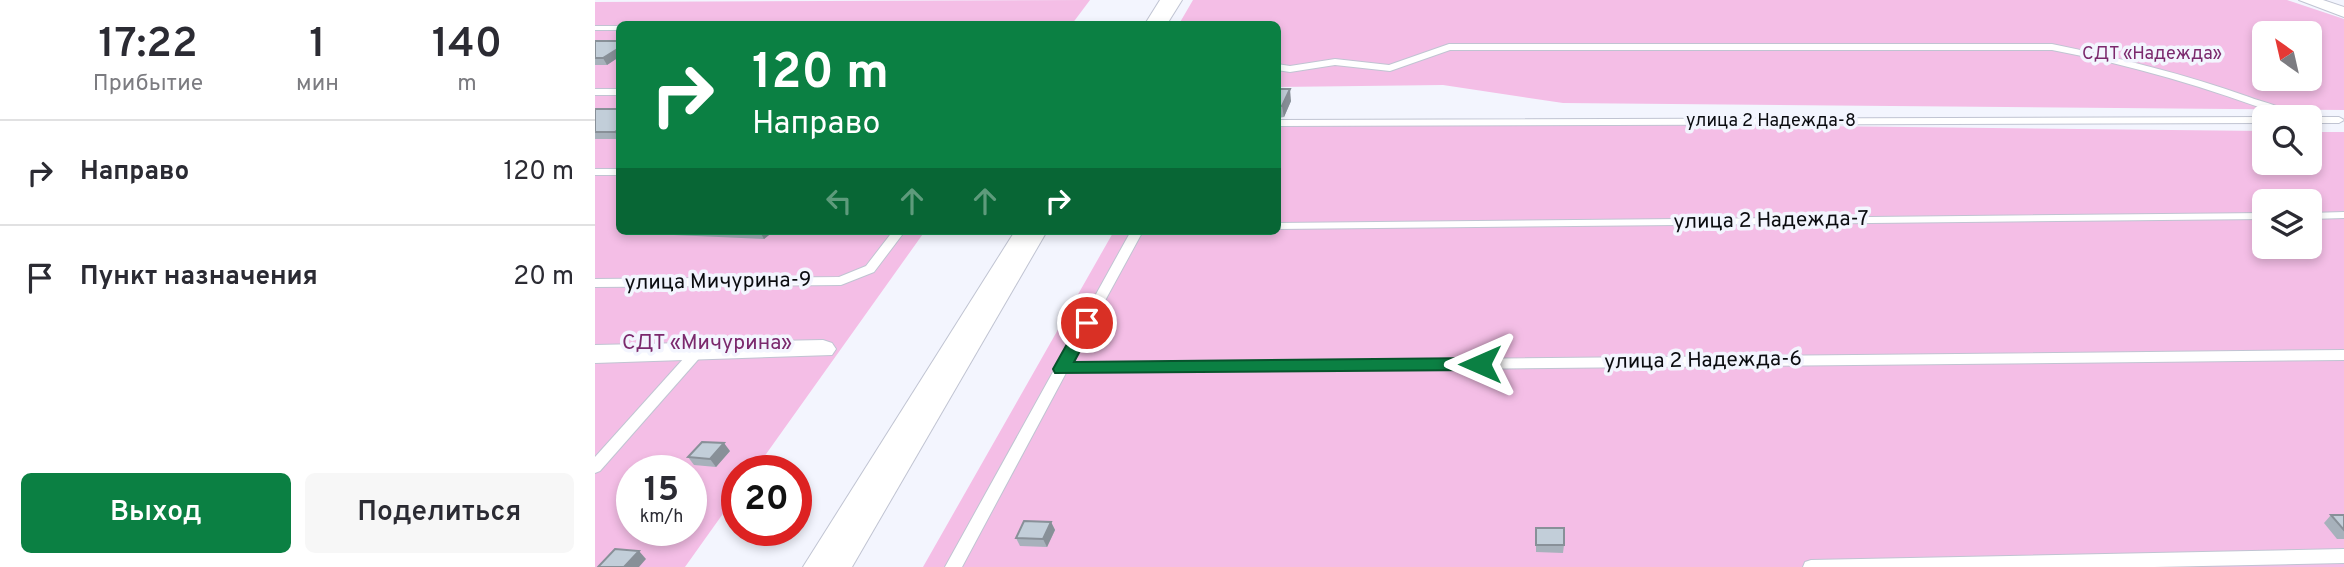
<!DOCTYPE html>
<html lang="ru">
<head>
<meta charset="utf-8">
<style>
  :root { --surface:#fff; --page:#f7f7f7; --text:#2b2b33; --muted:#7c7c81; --line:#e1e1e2; --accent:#0b8043 }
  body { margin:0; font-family:Overpass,sans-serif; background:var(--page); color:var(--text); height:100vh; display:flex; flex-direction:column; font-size:26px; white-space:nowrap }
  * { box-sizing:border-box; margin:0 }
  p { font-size:23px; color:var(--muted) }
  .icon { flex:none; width:38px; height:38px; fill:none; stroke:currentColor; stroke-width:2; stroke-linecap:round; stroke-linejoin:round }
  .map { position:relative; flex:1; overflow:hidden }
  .sheet { display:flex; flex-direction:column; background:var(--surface); width:595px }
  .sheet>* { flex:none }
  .top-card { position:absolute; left:21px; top:21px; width:665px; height:214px; border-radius:10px; box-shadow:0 4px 10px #0003; background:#0b8043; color:#fff; overflow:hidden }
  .needle { width:46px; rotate:326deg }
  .fabs { position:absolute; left:1657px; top:21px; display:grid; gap:14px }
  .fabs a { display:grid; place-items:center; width:70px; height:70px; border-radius:10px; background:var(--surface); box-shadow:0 4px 10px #0003; font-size:35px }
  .speed { position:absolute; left:21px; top:455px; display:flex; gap:14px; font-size:35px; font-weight:700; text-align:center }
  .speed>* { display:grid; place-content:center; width:91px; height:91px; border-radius:50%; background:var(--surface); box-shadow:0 4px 10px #0003; line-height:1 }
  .speed small { font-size:18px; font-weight:400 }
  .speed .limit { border:10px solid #d22; background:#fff; color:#111 }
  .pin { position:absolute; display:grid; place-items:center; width:60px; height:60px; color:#fff; margin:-30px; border:4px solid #fff; border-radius:50%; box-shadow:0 2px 7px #0007 }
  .me { position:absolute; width:77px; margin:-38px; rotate:270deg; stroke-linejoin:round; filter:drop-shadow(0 0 5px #0008) }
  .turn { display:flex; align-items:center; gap:24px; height:147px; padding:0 21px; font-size:32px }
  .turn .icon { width:91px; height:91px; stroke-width:2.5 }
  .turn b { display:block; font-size:49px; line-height:60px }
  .lanes { display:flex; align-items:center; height:66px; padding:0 21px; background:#0003; justify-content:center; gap:35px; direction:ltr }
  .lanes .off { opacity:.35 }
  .eta { display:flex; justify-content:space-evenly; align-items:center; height:119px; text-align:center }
  .eta b { font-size:42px; font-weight:600; line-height:49px }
  .primary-button { display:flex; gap:14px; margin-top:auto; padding:14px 21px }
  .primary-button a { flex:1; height:80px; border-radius:10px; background:var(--accent); color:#fff; font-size:28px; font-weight:600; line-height:80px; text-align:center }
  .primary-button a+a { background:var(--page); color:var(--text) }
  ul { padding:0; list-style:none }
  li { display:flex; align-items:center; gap:21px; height:105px; padding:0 21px; border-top:2px solid var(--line) }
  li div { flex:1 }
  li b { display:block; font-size:26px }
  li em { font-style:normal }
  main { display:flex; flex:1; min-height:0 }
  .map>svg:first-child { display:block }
  .green { fill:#f4bee6; fill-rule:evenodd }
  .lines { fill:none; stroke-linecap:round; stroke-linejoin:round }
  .lane-casing { stroke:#c0c4d2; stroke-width:2 }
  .street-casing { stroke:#c0c4d2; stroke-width:2 }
  .secondary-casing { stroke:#c0c4d2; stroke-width:2 }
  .lane { fill:#fff; fill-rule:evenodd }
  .street { fill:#fff; fill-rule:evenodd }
  .secondary { fill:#fff; fill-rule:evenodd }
  .wall { fill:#a7b1bb }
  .shaded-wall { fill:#889098 }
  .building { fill:#c2ced9; stroke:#889098; stroke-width:2 }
  .route { fill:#0b8043; stroke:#07532c; stroke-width:2 }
  .labels { text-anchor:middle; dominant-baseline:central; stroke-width:7; stroke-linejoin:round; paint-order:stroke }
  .far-park-label { font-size:18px; fill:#7b296d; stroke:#f3f5fe }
  .far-street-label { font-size:18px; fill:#0b0c10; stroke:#f3f5fe }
  .street-label { font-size:21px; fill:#0b0c10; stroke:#f3f5fe }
  .park-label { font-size:21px; fill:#7b296d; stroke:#f3f5fe }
</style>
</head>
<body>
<main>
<section class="sheet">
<div class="eta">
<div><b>17:22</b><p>Прибытие</p></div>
<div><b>1</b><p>мин</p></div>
<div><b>140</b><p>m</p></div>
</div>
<ul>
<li><svg class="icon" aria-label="right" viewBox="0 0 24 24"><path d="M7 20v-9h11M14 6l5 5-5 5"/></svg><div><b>Направо</b></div><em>120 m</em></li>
<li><svg class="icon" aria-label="arrive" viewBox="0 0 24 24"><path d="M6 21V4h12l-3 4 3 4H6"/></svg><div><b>Пункт назначения</b></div><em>20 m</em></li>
</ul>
<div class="primary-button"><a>Выход</a><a>Поделиться</a></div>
</section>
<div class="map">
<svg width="1749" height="567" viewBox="0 0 1749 567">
  <rect width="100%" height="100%" fill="#f3f5fe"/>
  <g class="green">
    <path d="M495,0l-18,24h-453v207h306l-171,240h-17v23l-52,73h-90v-565zM37,471h59v59h-59z"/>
    <path d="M598,0h1094l57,19v91l-781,-7 -120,-18 -165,2 -1,-63h-98zM1670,33h45v46h-45z"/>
    <path d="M683,120l986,11 1,32h45v-31h34v435h-1421l191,-336h163zM1670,201h45v46h-45z"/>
  </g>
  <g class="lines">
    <g class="lane-casing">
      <g id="lane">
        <rect x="0" y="26" width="24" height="4"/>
        <path d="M854,44h603c67,14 133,30 197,53 16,6 37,10 50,20h-13c-77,-29 -154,-52 -234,-67h-602l-60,21 -55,-6 -45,7 -13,-2v-6l13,2 45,-7 54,6z"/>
        <rect x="0" y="89" width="24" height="6"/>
        <path d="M1670,117v6l-988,3v-6z"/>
        <path d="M1714,117h30l5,3 -5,3h-29z"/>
        <rect x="0" y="169" width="24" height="6"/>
        <path d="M1749,212v6l-34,1v-6z"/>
        <path d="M1670,213v6l-988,10v-6z"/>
        <path d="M298,231h12l-31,41 -33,13 -246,2v-8l244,-2 27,-11z"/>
        <path d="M536,231h12l-72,132 1273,-13v10l-1278,13 -104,194h-17z"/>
        <path d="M103,346l5,2 2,3 -2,3 -103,117 -5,2v-16l98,-109z"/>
        <path d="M1749,549v14l-190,4h-351l2,-5 6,-2z"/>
      </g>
    </g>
    <g class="street-casing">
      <g id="street">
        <path d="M1704,0h24l21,7v10z"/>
        <path d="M228,340l9,3 4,6 -4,6 -237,8v-18z"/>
      </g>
    </g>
    <g class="secondary-casing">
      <g id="secondary">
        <path d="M565,0h22l-15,24h-22z"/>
        <path d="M420,231h32l-195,336h-49z"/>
      </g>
    </g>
    <use href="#lane" class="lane"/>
    <use href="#street" class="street"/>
    <use href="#secondary" class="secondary"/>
  </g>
  <g class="wall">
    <path d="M0,41h24v16l-12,8h-12z"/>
    <path d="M682,89l14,12 -7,16 -6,1 1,11 -2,4z"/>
    <rect x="0" y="109" width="24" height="30"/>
    <path d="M54,231h125l-10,8 -113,-5z"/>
    <path d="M135,451l-14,16 -22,-2 -6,-8z"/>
    <path d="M1736,515h13v24h-7l-13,-16z"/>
    <path d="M456,522l4,8 -8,17 -27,-1 -4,-8z"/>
    <path d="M941,528l28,17 -1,8 -27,-1z"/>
  </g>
  <g class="shaded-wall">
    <path d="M24,48v9l-12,8 -4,-7z"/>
    <path d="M695,89l1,12 -7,16 -2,-11z"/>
    <path d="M24,129v10l-4,-7z"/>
    <path d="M166,231h13l-10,8 -4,-7z"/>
    <path d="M129,443l6,8 -14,16 -6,-8z"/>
    <path d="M456,522l4,8 -8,17 -4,-8z"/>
    <path d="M44,551l7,8 -7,8h-15z"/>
  </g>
  <g class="building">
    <path d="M0,41h24v7l-16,10h-8z"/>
    <path d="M682,89h13l-8,17h-5z"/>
    <path d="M0,109h24v20l-4,3h-20z"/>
    <path d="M107,442l22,1 -14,16 -22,-2z"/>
    <path d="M1736,515h13v15z"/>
    <path d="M429,521l27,1 -8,17 -27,-1z"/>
    <rect x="941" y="528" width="28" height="17"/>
    <path d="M20,549l24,2 -15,16h-26z"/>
  </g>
  <path class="route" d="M492,317l8,6 -21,39 406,-4 9,6 -9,6 -425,3 -2,-4 28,-50z"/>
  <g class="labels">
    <g class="far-park-label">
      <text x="1557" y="54">СДТ «Надежда»</text>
    </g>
    <g class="far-street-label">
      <text x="1176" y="121">улица 2 Надежда-8</text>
    </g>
    <g class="street-label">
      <text transform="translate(1176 221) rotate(-1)">улица 2 Надежда-7</text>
      <text transform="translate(123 282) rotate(-1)">улица Мичурина-9</text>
      <text transform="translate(1108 361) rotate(-1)">улица 2 Надежда-6</text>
    </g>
    <g class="park-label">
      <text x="112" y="343">СДТ «Мичурина»</text>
    </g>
  </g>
</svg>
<div class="fabs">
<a><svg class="needle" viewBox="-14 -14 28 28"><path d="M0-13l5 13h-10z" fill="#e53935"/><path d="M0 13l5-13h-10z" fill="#7c7c81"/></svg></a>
<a><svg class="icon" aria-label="search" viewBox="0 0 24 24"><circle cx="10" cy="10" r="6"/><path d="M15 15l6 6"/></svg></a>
<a><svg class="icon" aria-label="layers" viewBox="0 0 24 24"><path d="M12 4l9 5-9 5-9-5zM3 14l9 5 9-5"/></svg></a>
</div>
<div class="speed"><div>15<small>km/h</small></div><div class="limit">20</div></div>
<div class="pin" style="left:492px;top:323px;background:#d93025"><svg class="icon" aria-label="arrive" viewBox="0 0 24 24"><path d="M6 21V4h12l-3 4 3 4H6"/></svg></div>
<svg class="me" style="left:885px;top:364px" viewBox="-20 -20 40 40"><path d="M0-17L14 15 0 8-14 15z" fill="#0b8043" stroke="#fff" stroke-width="4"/></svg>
<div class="top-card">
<div class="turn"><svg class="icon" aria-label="right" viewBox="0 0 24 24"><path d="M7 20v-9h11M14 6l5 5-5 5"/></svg><div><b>120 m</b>Направо</div></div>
<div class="lanes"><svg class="icon off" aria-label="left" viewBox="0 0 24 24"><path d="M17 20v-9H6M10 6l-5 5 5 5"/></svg><svg class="icon off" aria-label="ahead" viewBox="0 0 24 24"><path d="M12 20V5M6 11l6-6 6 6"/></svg><svg class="icon off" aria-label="ahead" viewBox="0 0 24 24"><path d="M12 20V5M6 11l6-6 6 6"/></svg><svg class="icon" aria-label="right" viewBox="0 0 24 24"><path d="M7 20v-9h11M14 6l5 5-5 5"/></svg></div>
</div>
</div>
</main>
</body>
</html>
